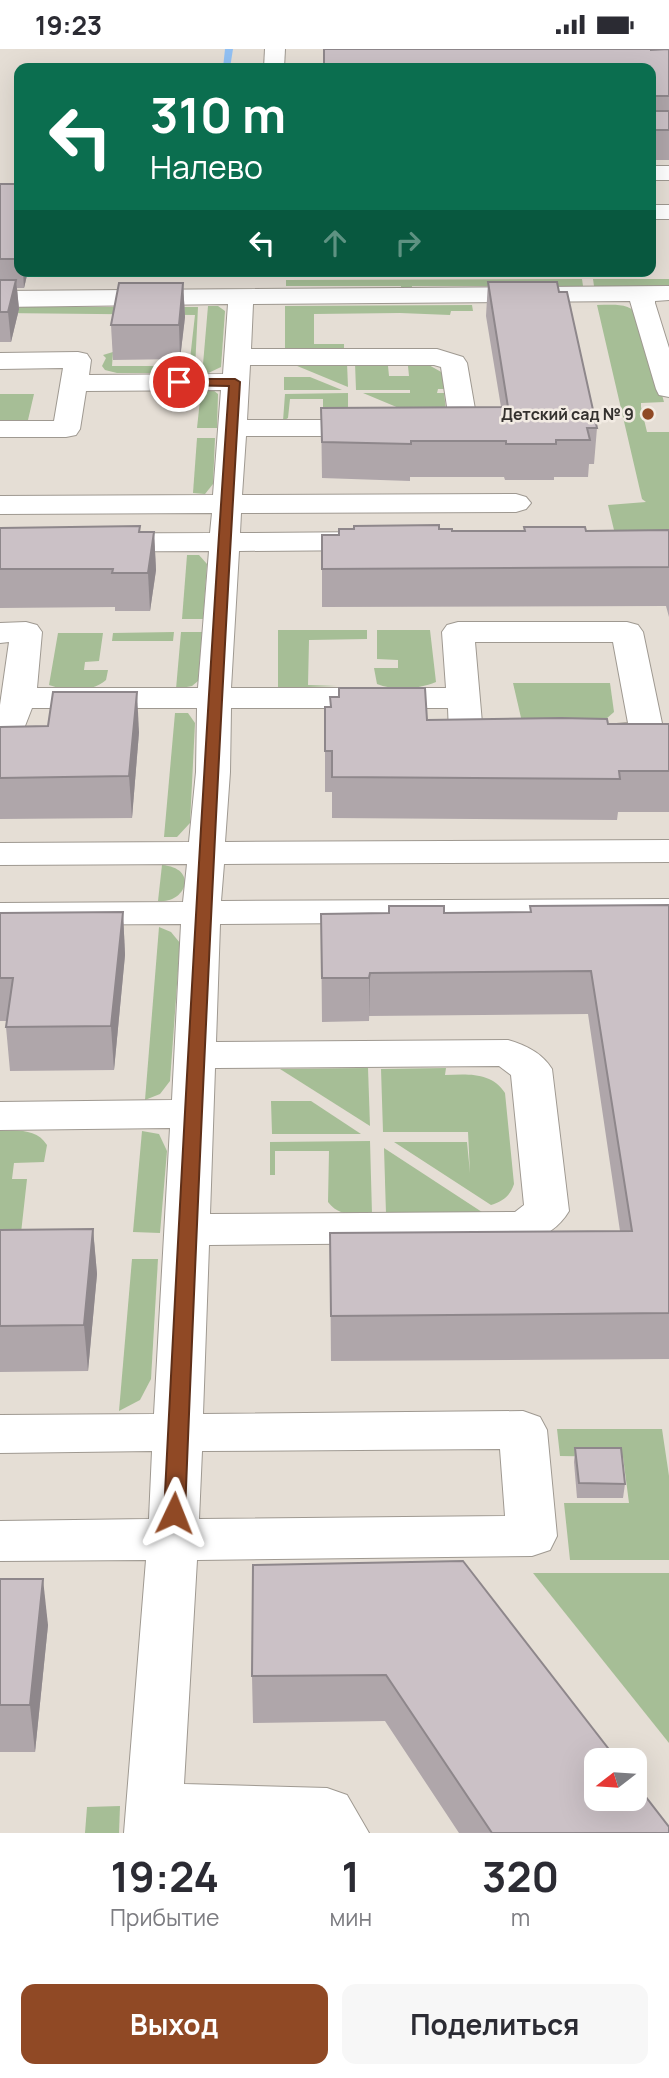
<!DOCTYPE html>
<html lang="ru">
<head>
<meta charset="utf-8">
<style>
  :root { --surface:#fff; --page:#f7f7f7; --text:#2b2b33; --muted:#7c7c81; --accent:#904925 }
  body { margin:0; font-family:Manrope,sans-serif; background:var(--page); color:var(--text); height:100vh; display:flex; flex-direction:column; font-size:26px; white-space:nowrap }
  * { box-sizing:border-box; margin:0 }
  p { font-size:23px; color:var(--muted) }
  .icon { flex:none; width:38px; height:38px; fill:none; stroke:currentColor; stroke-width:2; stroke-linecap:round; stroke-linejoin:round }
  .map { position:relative; height:1784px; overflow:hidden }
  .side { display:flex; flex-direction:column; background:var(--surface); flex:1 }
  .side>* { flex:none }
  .guide { position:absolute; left:14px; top:14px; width:642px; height:214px; border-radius:14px; box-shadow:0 7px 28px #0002; background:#0b6e4f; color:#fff; overflow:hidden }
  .needle { width:46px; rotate:253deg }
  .buttons { position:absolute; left:584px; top:1699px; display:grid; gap:14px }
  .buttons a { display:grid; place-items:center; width:63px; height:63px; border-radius:14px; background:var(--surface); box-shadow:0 7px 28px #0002; font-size:35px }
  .pin { position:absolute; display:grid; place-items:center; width:60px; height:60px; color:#fff; margin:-30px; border:4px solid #fff; border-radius:50%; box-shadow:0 2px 7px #0007 }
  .me { position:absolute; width:77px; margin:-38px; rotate:2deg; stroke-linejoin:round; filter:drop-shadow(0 0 5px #0008) }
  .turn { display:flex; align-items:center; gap:24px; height:147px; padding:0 21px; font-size:32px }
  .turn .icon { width:91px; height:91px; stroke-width:2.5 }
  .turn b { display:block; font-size:49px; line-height:60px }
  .lanes { display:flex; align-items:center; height:66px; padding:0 21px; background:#0003; justify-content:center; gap:35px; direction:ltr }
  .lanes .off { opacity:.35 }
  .eta { display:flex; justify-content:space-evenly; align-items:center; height:119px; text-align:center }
  .eta b { font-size:42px; font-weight:700; line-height:49px }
  .action { display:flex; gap:14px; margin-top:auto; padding:14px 21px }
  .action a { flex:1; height:80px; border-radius:14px; background:var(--accent); color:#fff; font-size:28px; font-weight:700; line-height:80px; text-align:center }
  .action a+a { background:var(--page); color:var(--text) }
  .status { display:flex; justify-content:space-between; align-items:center; height:49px; padding:0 35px; background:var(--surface); direction:ltr }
  .status svg { height:19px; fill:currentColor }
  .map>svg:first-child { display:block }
  .green { fill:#a6be96 }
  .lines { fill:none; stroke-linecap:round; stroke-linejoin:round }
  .stream { fill:#92c1f4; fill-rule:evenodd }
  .minor-casing { stroke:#9f9991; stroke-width:2 }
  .minor { fill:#fff; fill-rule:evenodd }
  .wall { fill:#afa6aa }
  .shaded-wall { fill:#8e878b }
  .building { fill:#cbc1c6; stroke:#8e878b; stroke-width:2 }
  .route { fill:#904925; stroke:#5e2f18; stroke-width:2 }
  .poi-dot { fill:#904925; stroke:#f2ebe3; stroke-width:2.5 }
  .labels { text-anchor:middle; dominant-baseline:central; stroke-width:5; stroke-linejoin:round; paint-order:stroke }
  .far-poi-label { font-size:16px; font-weight:bold; fill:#34312e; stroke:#f2ebe3; text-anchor:end }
</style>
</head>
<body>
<div class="status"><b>19:23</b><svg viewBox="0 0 49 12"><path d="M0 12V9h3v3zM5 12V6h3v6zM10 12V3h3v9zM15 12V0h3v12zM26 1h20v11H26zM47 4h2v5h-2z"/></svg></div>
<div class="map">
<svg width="669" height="1784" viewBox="0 0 669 1784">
  <rect width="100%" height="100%" fill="#e5ded5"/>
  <g class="green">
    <path d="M582,230l1,7h-171v4h-11v-4h-115v-6z"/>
    <path d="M593,230h76v7h-75z"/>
    <path d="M472,256l1,6h-22l-1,4 -50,-2 -86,1v30h30v4h-59v-42z"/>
    <path d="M597,256c18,0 33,-3 44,13l23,84 -23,1v4l6,25h22v101l-45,1 -1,-4h-9l-6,-25 38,-3 -4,-3z"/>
    <path d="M208,257h10l7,5 -4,56 -19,9z"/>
    <path d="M0,258h198l-3,62 -8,4h-70l-12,-3 -3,-4 4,-8 -3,-3 10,-3 -1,14h74l1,-6 3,-1 5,-44 -195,-2z"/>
    <path d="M290,314h57l1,24z"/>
    <path d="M355,314h41v3h-8l1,10h20l-1,-10 -4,-3 23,1 16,9 1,16h-6l-1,4h7l2,17 -16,11 -67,-28h47v-3h-54z"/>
    <path d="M284,328h26l32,13h-58z"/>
    <path d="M213,341l5,4 -1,34h-20l4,-37z"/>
    <path d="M348,344v29l-25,-6v-17h-33l-2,19 -5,3 2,-27z"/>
    <path d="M0,345h34l-6,26h-28z"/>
    <path d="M197,389h18l-2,46 -8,10 -12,-1z"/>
    <path d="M187,506h12l8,9 -4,55h-21z"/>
    <path d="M278,581h89v9l-58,1 -1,45 29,1 -59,2z"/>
    <path d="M377,581h53l6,52c-17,7 -42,9 -59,2l-3,-16h24v-8l-21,-1z"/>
    <path d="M174,583l-1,9h-61l1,-8z"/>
    <path d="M181,583h21l-4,49 -6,5 -16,3z"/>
    <path d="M58,584h45l-4,28 -14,1 -1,8h24l-2,10c-15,13 -39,11 -57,5z"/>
    <path d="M513,634h97l4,29 -8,7 -6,2 -78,1z"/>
    <path d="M175,664h13l7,10 -5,100 -13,14h-13z"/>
    <path d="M162,816c37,3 24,39 -4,36z"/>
    <path d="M159,878l12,5 9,11 -10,138 -10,13 -15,6z"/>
    <path d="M368,1019l2,58 -90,-57z"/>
    <path d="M446,1019l-1,7c23,-1 47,-3 60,18l9,91c-4,12 -11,17 -23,21l-97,-63h73l3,31 -2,-41h-85l-2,-63z"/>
    <path d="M271,1052h40l50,33h-89z"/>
    <path d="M0,1082c18,-1 37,-2 47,14l-3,17 -30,1 -2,16h15l-6,54h-21z"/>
    <path d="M142,1082l17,3 8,17 -7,82 -27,-1z"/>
    <path d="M370,1092l2,73c-17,0 -33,3 -44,-12l1,-51h-54v24h-5v-33z"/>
    <path d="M384,1099l101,66h-99z"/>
    <path d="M132,1210h26l-7,120 -11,21 -21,11z"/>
    <path d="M557,1380h105l7,47v84h-99l-6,-57h65l-6,-46 -63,-1z"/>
    <path d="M533,1524h136v170z"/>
    <path d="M120,1757l-1,27h-34l2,-26z"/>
  </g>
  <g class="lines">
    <path class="stream" d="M225,0h8l-3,19h-7z"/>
    <g class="minor-casing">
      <g id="minor">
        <path d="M265,0h20l-1,19h-20z"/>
        <rect x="651" y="117" width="18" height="14"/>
        <rect x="651" y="156" width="18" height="14"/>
        <path d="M669,237v14l-14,1v2l14,45v49l-10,-2 -3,-6 -26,-88 -377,3 -2,45h186l26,8 4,6 9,52 -9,10 -41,11h-180l-4,59 274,-1 10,3 5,6 -5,6 -10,3 -275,1 -1,20 133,-1 11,3 4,6 -4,6 -11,3 -134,1 -8,137h215l-4,-56 5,-7 11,-3h169l11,3 5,7 21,101 -5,7c-21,5 -45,5 -66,0l-5,-7 5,-7 35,-3 -15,-81h-138l7,81 33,3 5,7 -5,7c-19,5 -42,5 -61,0l-5,-7 -1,-25h-217l-1,64 -5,70 444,-2v22l-445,2 -3,37 448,-2v22l-449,3 -4,118 292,-2c18,5 34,13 44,29l17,142c-10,17 -25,26 -44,31l-316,3 -6,169 320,-3 17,6 7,13 10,106 -7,14 -18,6 -335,4 -13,224 143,4 20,7 22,38h-245l22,-273 -146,1v-40l149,-2 3,-68 -152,2v-38l154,-1 16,-286 -170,2v-28l172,-2 9,-176 -181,1v-22l183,-1 4,-38 -187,1v-22l189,-1 7,-70 1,-64h-165l-14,36 -18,3v-42l9,-63 -9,1v-20l26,-1 11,3 5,7 -5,56h161l11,-137 -209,1v-18l210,-1 2,-20 -212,1v-18l213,-1 8,-105 -135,1 -6,38 -4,6 -10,2h-66v-16h54l9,-53 -63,1v-16l78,-1 9,2 4,6 -2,15 134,-1 5,-70 -228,3v-16zM250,316h184l7,2 7,46 -23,7h-178zM499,1017l12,9 13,130 -9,7 -305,2 5,-146zM500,1400l5,67 -306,3 3,-68z"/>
      </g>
    </g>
    <use href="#minor" class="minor"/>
  </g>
  <g class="wall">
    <path d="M324,0l327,1 18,-1v81z"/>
    <rect x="651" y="81" width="18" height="30"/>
    <path d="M0,135h19v87h9l-4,17h-7l2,21 -8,33h-11z"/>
    <path d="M488,233l71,10 38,136 -3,36h-5l-1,13h-34v3h-49l-1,-3h-94v4l-88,-3 -1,-70 180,-1 -15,-91z"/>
    <path d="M183,234l2,34 -5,42 -67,1 -2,-35z"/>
    <path d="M140,477v6h14l2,38 -6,41h-35v-4l-115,1v-80z"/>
    <path d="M524,478l62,4 83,-1v87l-3,-11 -344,1v-72l117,-6 13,2h72z"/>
    <path d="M325,658l102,13 181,4h61v88h-51l-1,8 -285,-2v-26h-7z"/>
    <path d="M0,678l139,5 -7,86 -132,1z"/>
    <path d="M669,856v454l-338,2 -1,-128 290,-2 -32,-217 -219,2v5l-47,1 -1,-108 209,-2v-6z"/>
    <path d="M123,863l2,43 -11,115 -104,1 -4,-44 1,-6h-7v-108z"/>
    <path d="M93,1180l4,45 -9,97 -88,1v-142z"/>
    <path d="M575,1399l50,36 -2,14h-46l-3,-36z"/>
    <path d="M253,1516l416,268h-210l-74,-112 -132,2 -1,-47z"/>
    <path d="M0,1530l48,46 -13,127h-35z"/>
  </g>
  <g class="shaded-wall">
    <path d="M23,222h5l-4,17z"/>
    <path d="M16,231l3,29 -8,33 -3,-30z"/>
    <path d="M183,234l2,34 -5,42 -1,-34z"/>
    <path d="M154,483l2,38 -6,41 -2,-38z"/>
    <path d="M137,643l2,40 -7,86 -3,-42z"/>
    <path d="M123,863l2,43 -11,115 -3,-44z"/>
    <path d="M370,924l-1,48v-43z"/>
    <path d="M93,1180l4,45 -9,97 -4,-46z"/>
    <path d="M43,1530l5,46 -13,127 -5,-47z"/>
  </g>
  <g class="building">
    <path d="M324,0h327v1l18,-1v47h-18v15h18v19h-18v-62h-327z"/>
    <rect x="0" y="135" width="19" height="75"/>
    <path d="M0,231h16l-8,32h-8z"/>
    <path d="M488,233h69l2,10h8l30,136h-10l3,12h-34v4h-50v-3h-95v3l-89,-2 -1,-34 187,-1z"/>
    <path d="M119,234h64l-4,42h-68z"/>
    <path d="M439,476v4h13v2h73l-1,-4h61l1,4 83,-1v37l-347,2v-34h17v-6h15v-3z"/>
    <path d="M140,477l-1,6h15l-6,41h-36l1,-4h-113v-41z"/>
    <path d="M339,639h86l2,32 134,-2 46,1 1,5h61v47h-50l1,8 -288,-2v-26h-7v-44h6l-1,-10h9z"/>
    <path d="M53,643h84l-8,84 -129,2v-51l48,-1z"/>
    <path d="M669,856v408l-338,3 -1,-83 302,-2 -41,-260 -221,2 -1,5h-47l-1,-64 68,-1v-7h55v7l87,-1 -1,-6z"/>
    <path d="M123,863l-12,114 -105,1 7,-49h-13v-65z"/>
    <path d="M93,1180l-9,96 -84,1v-96z"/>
    <path d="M575,1399h46l4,36 -46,-1z"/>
    <path d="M463,1512l155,200h-21v38h38v-16l34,44v6h-177l-106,-158 -134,1 1,-111z"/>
    <path d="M0,1530h43l-13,126h-30z"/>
  </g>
  <path class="route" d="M179,330h56l5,3c-23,377 -40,754 -55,1131l-3,6 -8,2 -7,-2 -3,-6c19,-376 39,-752 65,-1127l-54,-1 -1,-3z"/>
  <circle class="poi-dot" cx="648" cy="365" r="7"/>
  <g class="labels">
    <g class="far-poi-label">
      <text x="634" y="365">Детский сад № 9</text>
    </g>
  </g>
</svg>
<div class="buttons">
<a><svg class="needle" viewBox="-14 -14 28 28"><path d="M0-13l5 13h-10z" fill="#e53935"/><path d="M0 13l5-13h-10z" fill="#7c7c81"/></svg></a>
</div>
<div class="pin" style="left:179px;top:333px;background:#d93025"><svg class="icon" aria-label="arrive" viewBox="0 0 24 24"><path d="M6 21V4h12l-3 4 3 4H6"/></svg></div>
<svg class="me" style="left:174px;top:1464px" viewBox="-20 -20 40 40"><path d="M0-17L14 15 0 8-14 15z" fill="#904925" stroke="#fff" stroke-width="4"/></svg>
<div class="guide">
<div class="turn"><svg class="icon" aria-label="left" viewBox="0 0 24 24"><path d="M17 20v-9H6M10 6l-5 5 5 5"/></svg><div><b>310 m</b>Налево</div></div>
<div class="lanes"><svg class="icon" aria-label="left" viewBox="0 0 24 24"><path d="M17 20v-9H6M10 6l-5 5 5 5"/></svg><svg class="icon off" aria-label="ahead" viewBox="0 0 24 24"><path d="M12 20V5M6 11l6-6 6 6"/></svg><svg class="icon off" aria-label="right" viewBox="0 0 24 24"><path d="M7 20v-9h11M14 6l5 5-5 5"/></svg></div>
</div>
</div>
<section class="side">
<div class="eta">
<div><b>19:24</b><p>Прибытие</p></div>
<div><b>1</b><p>мин</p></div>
<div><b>320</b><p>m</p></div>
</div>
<div class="action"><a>Выход</a><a>Поделиться</a></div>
</section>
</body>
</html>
